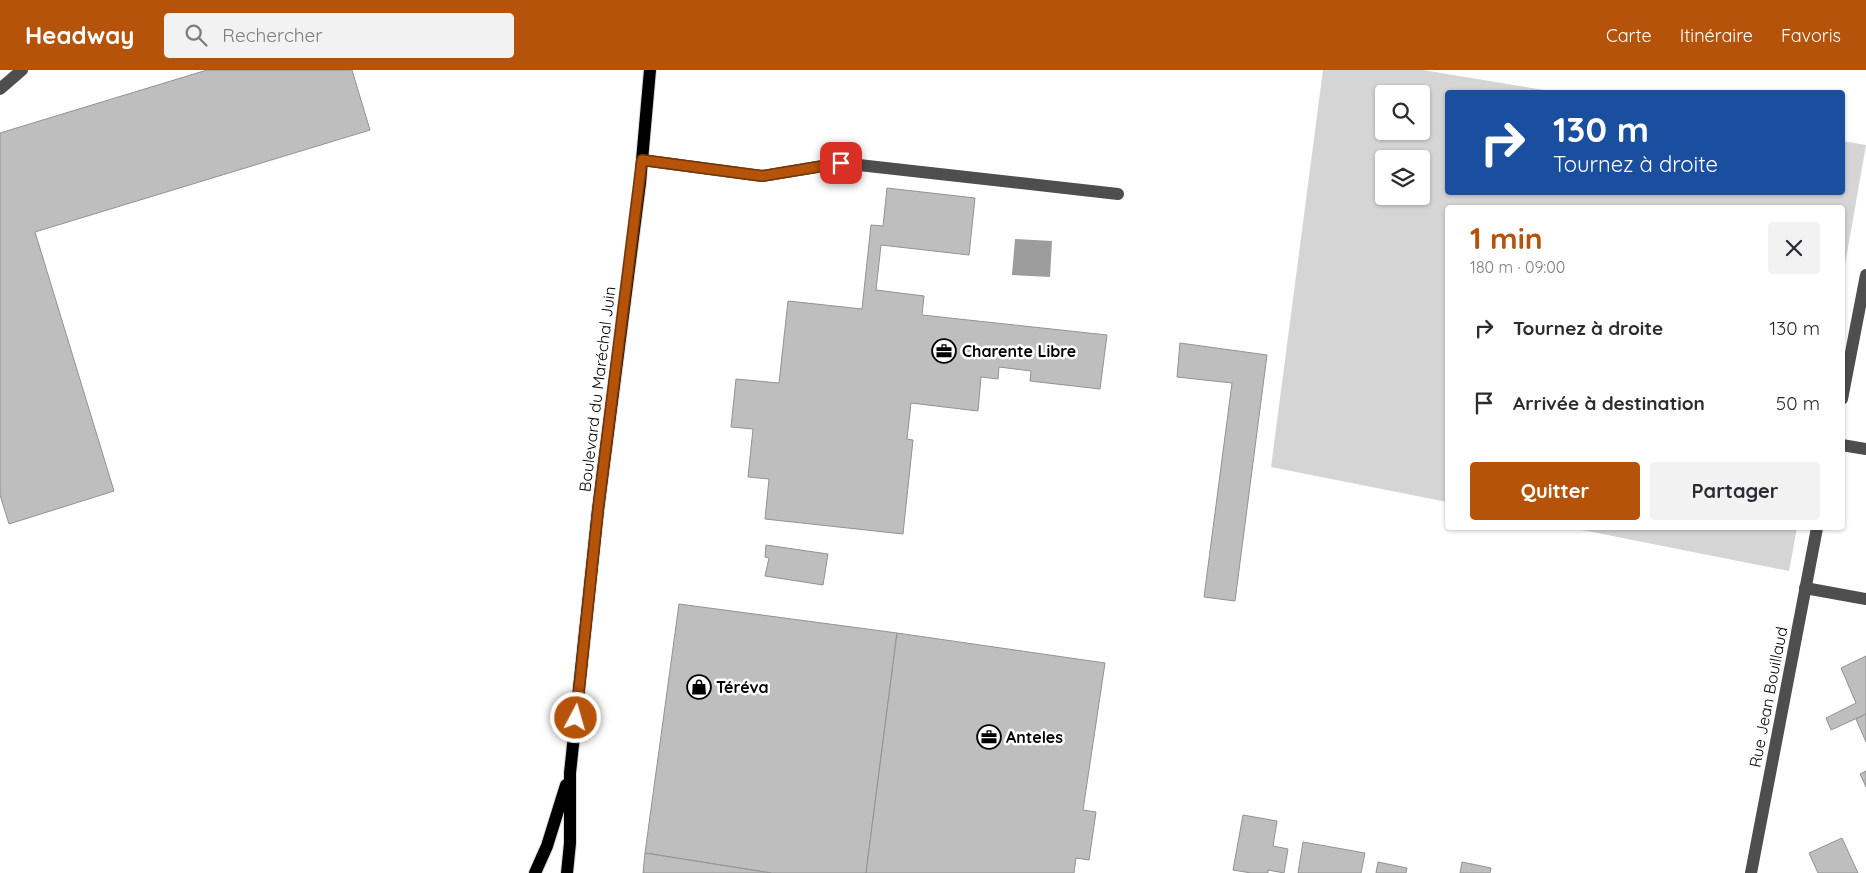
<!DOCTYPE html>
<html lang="fr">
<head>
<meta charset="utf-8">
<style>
  :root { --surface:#fff; --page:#f2f2f3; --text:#2b2b33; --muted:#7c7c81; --accent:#b45309 }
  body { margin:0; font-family:Quicksand,sans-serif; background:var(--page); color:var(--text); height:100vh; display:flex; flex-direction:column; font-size:19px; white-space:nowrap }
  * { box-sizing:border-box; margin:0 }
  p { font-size:16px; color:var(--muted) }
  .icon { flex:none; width:28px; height:28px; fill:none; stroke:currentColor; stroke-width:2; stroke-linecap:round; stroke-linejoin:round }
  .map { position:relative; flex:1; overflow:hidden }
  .details { position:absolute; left:1445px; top:135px; width:400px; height:325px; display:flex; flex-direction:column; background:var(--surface); border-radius:5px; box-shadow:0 1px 4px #0004 }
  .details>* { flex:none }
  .hud { position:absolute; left:1445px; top:20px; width:400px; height:105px; border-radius:5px; box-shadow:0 1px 4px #0004; background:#1a4fa0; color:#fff; overflow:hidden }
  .tools { position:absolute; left:1375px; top:15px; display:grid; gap:10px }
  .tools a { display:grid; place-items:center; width:55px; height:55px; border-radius:5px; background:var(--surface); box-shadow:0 1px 4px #0004; font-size:25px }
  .pin { position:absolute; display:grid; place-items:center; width:42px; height:42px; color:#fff; margin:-21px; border-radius:10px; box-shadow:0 2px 8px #0006 }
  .me { position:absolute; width:55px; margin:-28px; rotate:6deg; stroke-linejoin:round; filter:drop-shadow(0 0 4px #0008) }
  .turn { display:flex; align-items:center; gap:18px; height:105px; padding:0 25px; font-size:22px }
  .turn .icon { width:65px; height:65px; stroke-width:2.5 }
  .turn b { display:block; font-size:35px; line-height:42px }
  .round { display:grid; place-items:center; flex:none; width:52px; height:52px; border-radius:5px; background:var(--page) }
  .head { display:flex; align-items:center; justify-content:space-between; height:85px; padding:0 25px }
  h1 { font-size:30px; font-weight:700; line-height:38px; color:var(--accent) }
  .primary-button { display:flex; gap:10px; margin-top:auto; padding:10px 25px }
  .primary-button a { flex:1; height:58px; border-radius:5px; background:var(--accent); color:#fff; font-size:20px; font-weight:700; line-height:58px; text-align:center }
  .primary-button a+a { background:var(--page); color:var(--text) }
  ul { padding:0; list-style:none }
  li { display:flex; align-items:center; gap:15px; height:75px; padding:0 25px }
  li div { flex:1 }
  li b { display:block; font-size:19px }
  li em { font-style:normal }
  header { display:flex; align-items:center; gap:30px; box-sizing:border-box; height:70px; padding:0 25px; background:var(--accent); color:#fff }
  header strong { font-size:24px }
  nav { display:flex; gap:28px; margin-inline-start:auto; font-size:18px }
  .search { width:350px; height:45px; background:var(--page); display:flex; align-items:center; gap:12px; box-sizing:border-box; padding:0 18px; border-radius:5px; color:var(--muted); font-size:19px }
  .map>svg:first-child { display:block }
  .green { fill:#d5d5d5; fill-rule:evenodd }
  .water { fill:#9c9c9c }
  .building { fill:#bebebe; stroke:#929292 }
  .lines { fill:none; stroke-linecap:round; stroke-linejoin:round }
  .major-casing { stroke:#dbdbdb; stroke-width:14 }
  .minor { stroke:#4e4e4e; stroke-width:12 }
  .major { stroke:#000; stroke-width:12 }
  .route-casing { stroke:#753606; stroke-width:12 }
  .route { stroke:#b45309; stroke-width:9 }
  .labels { text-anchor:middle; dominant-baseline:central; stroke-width:5; stroke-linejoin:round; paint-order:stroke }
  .poi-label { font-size:16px; font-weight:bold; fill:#000; stroke:#fff; text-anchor:start }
  .street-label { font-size:16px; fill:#000; stroke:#fff }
</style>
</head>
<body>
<header>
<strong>Headway</strong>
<div class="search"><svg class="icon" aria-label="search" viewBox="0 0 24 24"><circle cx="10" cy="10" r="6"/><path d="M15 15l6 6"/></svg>Rechercher</div>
<nav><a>Carte</a><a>Itinéraire</a><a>Favoris</a></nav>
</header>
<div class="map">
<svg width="1866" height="803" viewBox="0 0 1866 803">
  <rect width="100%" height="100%" fill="#fff"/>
  <g class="green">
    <path d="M1323,0h100l133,22h-108v100h394l1,-51 23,4 -23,131 -1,-68h-394l-1,294 -176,-35zM1384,24h37v37h-37zM1384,89h37v37h-37z"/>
    <path d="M1572,458h225l-8,43z"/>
  </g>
  <path class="water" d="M1015,169l37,2 -2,36 -38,-2z"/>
  <g class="building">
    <path d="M207,0h145l18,60 -335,102 79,259 -105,33 -9,-29v-362z"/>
    <path d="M887,118l88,10 -6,57 -88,-10 -5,45 48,6 -2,19 185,20 -7,54 -70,-8 1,-10 -32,-4 -1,12 -17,-2 -3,34 -67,-8 -4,36 6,1 -10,94 -138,-15 4,-40 -21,-2 5,-48 -22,-2 5,-48 43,4 9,-82 74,8 9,-84 12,1z"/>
    <path d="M1180,273l87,12 -32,246 -31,-4 28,-214 -55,-6z"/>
    <path d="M766,475l62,9 -5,31 -58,-9 4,-18 -4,-1z"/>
    <path d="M679,534l218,29 -31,240h-95l-126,-20z"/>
    <path d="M897,563l208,30 -22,147 13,2 -7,48 -13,-2 -2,15h-208z"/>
    <path d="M1866,586v58l-35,16 -5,-12 30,-15 -15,-35z"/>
    <path d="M1866,644v28l-10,-23z"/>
    <path d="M1866,701v16l-6,-13z"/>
    <path d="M1243,745l34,6 -4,25 15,3 -4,24 -16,-3v3h-17l-18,-3z"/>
    <path d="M1842,768l16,35h-40l-9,-20z"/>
    <path d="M1303,772l62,11 -4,20h-63z"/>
    <path d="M645,783l126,20h-128z"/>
    <path d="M1378,792l29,6 -1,5h-30z"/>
    <path d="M1462,792l29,6 -1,5h-30z"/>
  </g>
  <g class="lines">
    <g class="major-casing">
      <g id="major">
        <path d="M535,803l12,-27 19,-61"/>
        <path d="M567,803l3,-30v-70l28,-263 42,-327 10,-113"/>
      </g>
    </g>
    <g class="minor">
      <path d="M0,19l22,-19"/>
      <path d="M642,90l120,16 79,-13 277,31"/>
      <path d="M1842,329l24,-124"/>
      <path d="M1842,375l24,4"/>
      <path d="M1805,518l61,11"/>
      <path d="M1751,803l66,-345"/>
    </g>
    <use href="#major" class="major"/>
  </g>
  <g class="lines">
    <g class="route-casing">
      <path id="route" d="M576,648l22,-208 44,-350 120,16 79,-13"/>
    </g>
    <use href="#route" class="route"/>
  </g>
  <defs>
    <g id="office-ring" transform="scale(1.25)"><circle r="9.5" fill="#fff" stroke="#000" stroke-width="1.5"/><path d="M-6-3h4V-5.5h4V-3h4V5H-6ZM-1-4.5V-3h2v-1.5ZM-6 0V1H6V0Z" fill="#000"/></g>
    <g id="shop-ring" transform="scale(1.25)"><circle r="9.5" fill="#fff" stroke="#000" stroke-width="1.5"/><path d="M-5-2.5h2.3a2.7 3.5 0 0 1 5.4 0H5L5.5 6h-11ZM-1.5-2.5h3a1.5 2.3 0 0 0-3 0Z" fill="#000"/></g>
  </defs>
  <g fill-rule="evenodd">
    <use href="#office-ring" x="944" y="281"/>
    <use href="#shop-ring" x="699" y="617"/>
    <use href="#office-ring" x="989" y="667"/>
  </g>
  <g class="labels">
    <g class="poi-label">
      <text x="962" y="281">Charente Libre</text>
      <text x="716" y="617">Téréva</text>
      <text x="1006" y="667">Anteles</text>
    </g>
    <g class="street-label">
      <text transform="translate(597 319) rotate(-83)">Boulevard du Maréchal Juin</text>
      <text transform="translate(1768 627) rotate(-79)">Rue Jean Bouillaud</text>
    </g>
  </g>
</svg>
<div class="tools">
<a><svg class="icon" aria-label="search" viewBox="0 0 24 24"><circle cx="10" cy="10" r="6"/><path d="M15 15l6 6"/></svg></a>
<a><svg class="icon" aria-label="layers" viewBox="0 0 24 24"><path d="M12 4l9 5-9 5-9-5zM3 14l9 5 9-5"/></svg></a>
</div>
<div class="pin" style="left:841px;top:93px;background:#d93025"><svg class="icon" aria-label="arrive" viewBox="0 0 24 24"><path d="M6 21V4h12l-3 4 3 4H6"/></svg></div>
<svg class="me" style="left:576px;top:648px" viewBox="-20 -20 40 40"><circle r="17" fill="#b45309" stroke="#fff" stroke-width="3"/><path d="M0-11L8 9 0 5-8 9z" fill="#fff"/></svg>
<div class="hud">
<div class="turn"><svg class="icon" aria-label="right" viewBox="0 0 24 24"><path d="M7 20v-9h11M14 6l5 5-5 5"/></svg><div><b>130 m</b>Tournez à droite</div></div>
</div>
<section class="details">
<div class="head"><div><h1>1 min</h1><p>180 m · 09:00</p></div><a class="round"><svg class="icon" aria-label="close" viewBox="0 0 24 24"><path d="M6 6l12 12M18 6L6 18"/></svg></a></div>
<ul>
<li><svg class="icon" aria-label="right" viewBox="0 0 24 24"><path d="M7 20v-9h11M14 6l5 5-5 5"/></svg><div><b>Tournez à droite</b></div><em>130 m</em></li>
<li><svg class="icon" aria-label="arrive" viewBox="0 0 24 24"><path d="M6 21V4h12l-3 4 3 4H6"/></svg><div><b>Arrivée à destination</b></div><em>50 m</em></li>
</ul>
<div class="primary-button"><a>Quitter</a><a>Partager</a></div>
</section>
</div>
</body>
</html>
